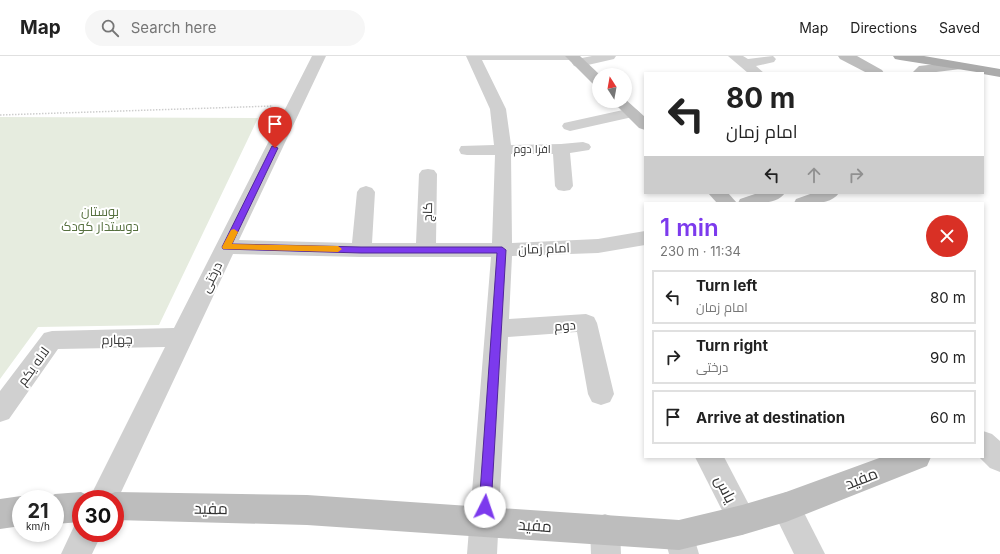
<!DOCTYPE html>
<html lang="en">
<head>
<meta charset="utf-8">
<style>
  :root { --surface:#fff; --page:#f6f6f6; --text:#222; --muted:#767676; --line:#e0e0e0; --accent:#7c3aed }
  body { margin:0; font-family:Inter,Cairo,sans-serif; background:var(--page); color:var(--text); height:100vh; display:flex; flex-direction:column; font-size:15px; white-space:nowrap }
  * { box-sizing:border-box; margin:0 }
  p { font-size:13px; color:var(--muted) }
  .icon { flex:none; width:22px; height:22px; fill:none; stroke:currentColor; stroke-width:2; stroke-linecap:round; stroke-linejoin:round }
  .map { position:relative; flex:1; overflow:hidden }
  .drawer { position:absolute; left:644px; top:146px; width:340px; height:256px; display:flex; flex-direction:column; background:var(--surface); border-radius:0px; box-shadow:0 2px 6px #0003 }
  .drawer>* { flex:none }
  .guide { position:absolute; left:644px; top:16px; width:340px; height:122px; border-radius:0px; box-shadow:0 2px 6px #0003; background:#fff; color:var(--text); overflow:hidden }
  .needle { width:26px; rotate:349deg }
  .controls { position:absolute; left:592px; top:12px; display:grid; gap:8px }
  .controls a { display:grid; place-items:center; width:40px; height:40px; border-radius:50%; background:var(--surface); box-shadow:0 2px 6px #0003; font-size:20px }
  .speed { position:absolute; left:12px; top:434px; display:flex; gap:8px; font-size:20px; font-weight:700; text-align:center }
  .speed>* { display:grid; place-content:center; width:52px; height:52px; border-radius:50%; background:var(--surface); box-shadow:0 2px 6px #0003; line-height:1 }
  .speed small { font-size:10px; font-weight:400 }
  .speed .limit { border:6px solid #d22; background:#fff; color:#111 }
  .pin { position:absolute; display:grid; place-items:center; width:34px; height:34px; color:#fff; margin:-41px -17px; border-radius:50% 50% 50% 0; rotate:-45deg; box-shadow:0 0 4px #0007 }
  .pin .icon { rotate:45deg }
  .me { position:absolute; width:44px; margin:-22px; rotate:4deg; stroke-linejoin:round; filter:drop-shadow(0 0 3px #0008) }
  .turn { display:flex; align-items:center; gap:14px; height:84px; padding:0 16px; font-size:18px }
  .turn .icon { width:52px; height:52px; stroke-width:2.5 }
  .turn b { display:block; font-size:28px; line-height:34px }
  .lanes { display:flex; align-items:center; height:38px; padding:0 16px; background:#0003; justify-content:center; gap:20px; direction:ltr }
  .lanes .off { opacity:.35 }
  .round { display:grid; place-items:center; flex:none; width:42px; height:42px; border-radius:21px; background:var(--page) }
  .summary { display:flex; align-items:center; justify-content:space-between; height:68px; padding:0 16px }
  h1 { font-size:24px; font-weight:600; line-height:30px; color:var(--accent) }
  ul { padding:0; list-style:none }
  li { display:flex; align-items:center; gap:12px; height:54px; margin:0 8px 6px; padding:0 8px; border:2px solid var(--line); border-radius:0px }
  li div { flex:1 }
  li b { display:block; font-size:15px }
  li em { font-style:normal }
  header { display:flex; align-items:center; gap:24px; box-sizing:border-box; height:56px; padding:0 20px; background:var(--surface); border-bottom:1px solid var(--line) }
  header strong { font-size:19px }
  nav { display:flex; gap:22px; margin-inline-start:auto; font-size:14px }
  .search { width:280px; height:36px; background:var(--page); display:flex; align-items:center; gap:10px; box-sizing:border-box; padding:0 14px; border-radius:22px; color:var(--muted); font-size:15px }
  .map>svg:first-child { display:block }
  .green { fill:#e6ecdf }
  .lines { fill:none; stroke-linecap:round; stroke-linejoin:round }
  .path { stroke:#cdcdcd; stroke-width:1.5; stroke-dasharray:1.5 1.5; stroke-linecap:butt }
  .street { fill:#d0d0d0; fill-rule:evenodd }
  .secondary { fill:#bdbdbd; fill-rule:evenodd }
  .primary { fill:#ababab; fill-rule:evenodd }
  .route { fill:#7c3aed; stroke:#51269a }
  .slow { fill:#f59e0b }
  .labels { text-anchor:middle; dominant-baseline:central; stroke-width:4; stroke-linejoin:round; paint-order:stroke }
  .far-street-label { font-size:11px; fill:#333; stroke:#fff }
  .park-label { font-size:13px; fill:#56703f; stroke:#fff }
  .street-label { font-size:13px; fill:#333; stroke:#fff }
  .near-street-label { font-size:16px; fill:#333; stroke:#fff }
</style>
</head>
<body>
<header>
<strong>Map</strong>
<div class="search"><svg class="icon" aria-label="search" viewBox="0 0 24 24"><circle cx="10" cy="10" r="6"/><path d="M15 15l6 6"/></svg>Search here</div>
<nav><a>Map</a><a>Directions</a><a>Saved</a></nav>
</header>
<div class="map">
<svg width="1000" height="498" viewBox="0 0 1000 498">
  <rect width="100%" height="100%" fill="#fff"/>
  <path class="green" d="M0,61l258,1 -99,207 -121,2 -38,52z"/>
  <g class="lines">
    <path class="path" d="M0,59l273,-9"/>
    <g class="street">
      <path d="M312,0h14l-87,184 113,3 5,-51 3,-4 6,-2 6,2 3,4 -3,51h44l3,-69 3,-4 6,-1 6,1 3,4 -1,69h56l3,-88h-28l-6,-1 -2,-4 2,-4 33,-1 -4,-36 -24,-53h112l-1,3 15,-3h24l-2,3 -35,8 -5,-1 -2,-3 2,-3h-92l24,49 5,36 50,-1 22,-2 6,2 2,3 -2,3 -19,3 3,33 -3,4 -6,1 -6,-1 -3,-4 -2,-32h-42l1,89 86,-4 47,-8v14l-47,8 -86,3 -3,63 77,-5 8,3 3,6 17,71 -4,8 -9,3 -9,-3 -4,-8 -11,-62 -69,5 -11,217h-30l24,-297h-130l-128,-3 -118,251v-6h-26l76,-152 -107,2 -49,70 -9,3v-31l44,-58 8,-2 122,-3z"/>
      <path d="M728,0h15l5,3 25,-3 3,3 -2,3 -18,4 8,7h-16z"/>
      <path d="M632,52l5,2 3,3 -3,3 -67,15 -6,-2 -2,-3 2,-3z"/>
      <path d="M983,375l9,3 8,7v31l-10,-4 -11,-11h4z"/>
      <path d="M695,401h29l33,63 -5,10 -10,5 -10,-5z"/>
      <path d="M786,436l10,5 29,57h-31l-23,-47 5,-10z"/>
      <path d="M605,458l11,4 4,11 1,25h-30l-1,-25 4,-11z"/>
      <path d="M81,464v13h21l-10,21h-31l15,-32z"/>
      <path d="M679,464l11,4 9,30h-30l-5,-19 4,-11z"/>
    </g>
    <g class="secondary">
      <path d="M565,0h15l20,19 -1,11 -5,-1z"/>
      <path d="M838,0h19l25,14 2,3h-17l-27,-14z"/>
      <path d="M956,6l5,1 2,3 -2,3 -33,4h-16l7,-7z"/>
      <path d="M625,43l20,18v13l-6,-2 -27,-27h13z"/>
      <path d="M708,137h20l9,10h-20z"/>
      <path d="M758,137h27c-9,13 -33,10 -47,10l2,-4z"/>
      <path d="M813,137h26c-9,13 -31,10 -45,10l2,-4z"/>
      <path d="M882,401h49l-4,9 -141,56 -44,13 -63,15 -372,-25 -192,-5v-21h-12l2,-3 10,-4 192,3 372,25 63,-15 44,-13z"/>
      <path d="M81,436l10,5 1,2h-11v23l-26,2v-25h-10l10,-5z"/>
      <path d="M21,440l6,3h-6v27l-21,3v-30z"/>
    </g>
    <path class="primary" d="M893,0h31l76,13v8l-17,-3v-1l-83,-13 -5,-1z"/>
  </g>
  <path class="route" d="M272,90l6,2 -46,96 129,3h141l4,3 -15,257 -2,4 -4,2 -5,-2 -1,-4 18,-254h-136l-138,-4 -1,-2z"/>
  <path class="slow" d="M234,173l4,3 -6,12 106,2 4,3 -4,3 -115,-3 -1,-2 9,-17z"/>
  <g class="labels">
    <g class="far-street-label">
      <text x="532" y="93">افرا دوم</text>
    </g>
    <g class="park-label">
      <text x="100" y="155">بوستان<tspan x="100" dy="15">دوستدار کودک</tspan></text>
    </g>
    <g class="street-label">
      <text transform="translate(427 156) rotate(-89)">کاج</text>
      <text transform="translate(544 192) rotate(-2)">امام زمان</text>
      <text transform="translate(211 221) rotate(-64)">درختی</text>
      <text transform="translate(565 269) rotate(-4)">دوم</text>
      <text transform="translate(117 283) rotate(-1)">چهارم</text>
      <text transform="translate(33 310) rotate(-54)">لاله یکم</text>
    </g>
    <g class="near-street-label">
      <text transform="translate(861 422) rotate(-21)">مفید</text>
      <text transform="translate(726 433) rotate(63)">یاس</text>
      <text transform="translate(211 452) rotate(1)">مفید</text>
      <text transform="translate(535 469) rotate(4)">مفید</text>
    </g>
  </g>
</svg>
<div class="controls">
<a><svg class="needle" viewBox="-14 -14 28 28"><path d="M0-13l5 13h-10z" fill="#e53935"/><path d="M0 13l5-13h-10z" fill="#767676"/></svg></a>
</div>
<div class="speed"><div>21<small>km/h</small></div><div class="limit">30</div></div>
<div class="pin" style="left:275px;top:92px;background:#d93025"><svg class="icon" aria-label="arrive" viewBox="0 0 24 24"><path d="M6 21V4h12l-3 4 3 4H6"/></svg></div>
<svg class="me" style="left:485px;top:451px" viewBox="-20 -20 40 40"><circle r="19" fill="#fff"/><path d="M0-13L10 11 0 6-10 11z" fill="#7c3aed"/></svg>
<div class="guide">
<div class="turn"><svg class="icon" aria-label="left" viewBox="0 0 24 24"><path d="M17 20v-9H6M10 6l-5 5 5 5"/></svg><div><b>80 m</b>امام زمان</div></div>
<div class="lanes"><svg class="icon" aria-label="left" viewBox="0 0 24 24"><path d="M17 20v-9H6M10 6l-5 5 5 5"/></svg><svg class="icon off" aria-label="ahead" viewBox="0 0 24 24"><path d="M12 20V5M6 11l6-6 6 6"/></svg><svg class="icon off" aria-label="right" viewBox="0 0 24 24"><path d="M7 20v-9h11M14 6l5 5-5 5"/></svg></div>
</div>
<section class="drawer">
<div class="summary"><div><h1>1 min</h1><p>230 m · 11:34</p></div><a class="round" style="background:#d93025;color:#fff"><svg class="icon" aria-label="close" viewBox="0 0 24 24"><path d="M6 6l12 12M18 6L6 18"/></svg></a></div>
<ul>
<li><svg class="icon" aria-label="left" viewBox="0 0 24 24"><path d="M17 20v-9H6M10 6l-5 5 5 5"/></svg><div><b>Turn left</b><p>امام زمان</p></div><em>80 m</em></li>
<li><svg class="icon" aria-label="right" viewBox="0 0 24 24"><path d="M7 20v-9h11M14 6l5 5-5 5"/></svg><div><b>Turn right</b><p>درختی</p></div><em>90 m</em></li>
<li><svg class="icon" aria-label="arrive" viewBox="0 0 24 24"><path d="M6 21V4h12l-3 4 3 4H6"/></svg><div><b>Arrive at destination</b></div><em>60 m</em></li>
</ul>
</section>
</div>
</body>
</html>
